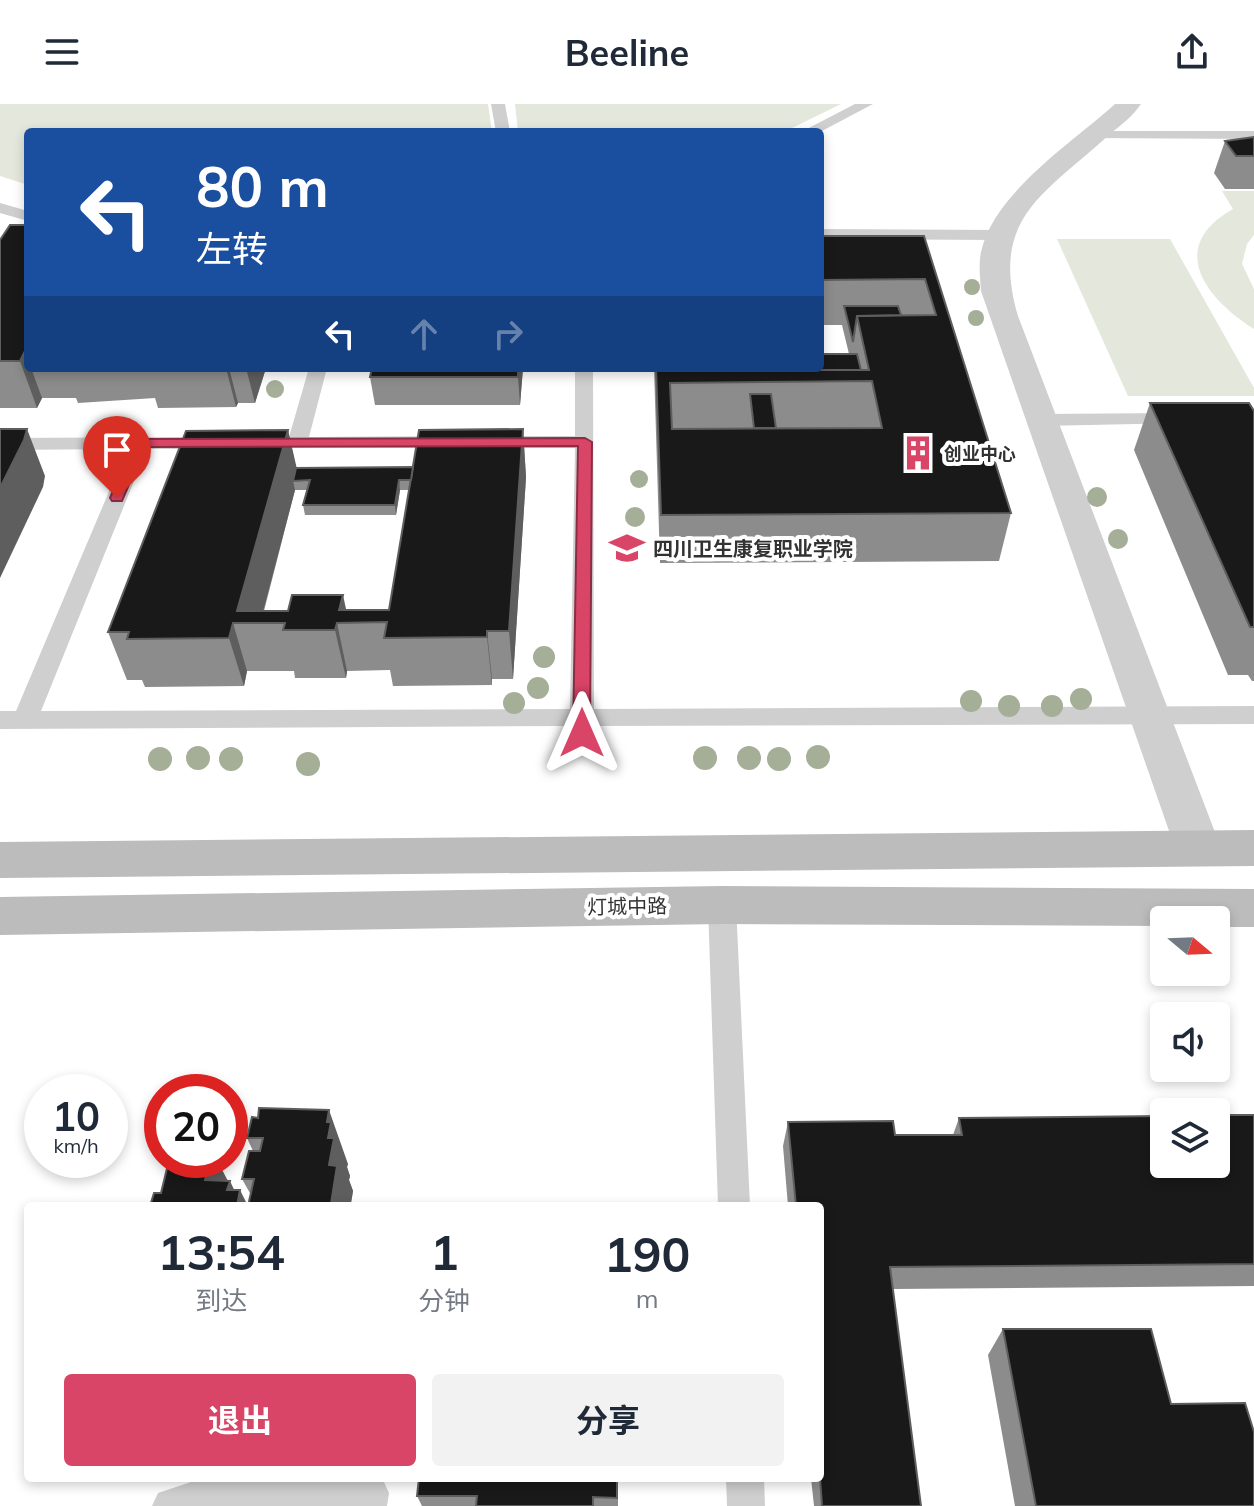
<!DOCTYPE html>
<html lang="zh">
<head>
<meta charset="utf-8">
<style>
  :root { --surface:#fff; --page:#f2f2f3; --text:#1f2937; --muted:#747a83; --accent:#d84567 }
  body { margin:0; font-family:Mulish,"Noto Sans SC",sans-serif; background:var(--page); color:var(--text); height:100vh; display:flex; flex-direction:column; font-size:30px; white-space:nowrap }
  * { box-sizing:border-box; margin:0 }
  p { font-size:26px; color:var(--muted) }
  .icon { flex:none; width:44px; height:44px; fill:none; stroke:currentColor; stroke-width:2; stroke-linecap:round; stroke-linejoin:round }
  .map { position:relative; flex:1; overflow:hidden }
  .panel { position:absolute; left:24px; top:1098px; width:800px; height:280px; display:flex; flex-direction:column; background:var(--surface); border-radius:8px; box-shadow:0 4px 12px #0003 }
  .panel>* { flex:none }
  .hud { position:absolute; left:24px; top:24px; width:800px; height:244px; border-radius:8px; box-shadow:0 4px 12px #0003; background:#1a4fa0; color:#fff; overflow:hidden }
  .needle { width:52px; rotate:109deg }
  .controls { position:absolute; left:1150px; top:802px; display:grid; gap:16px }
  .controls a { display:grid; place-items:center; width:80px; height:80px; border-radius:8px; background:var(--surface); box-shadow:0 4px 12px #0003; font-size:40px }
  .speed { position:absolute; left:24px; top:970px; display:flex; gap:16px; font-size:40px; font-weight:700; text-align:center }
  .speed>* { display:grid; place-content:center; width:104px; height:104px; border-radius:50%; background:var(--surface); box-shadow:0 4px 12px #0003; line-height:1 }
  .speed small { font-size:20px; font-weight:400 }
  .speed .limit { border:12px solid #d22; background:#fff; color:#111 }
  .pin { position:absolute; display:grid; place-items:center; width:68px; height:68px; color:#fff; margin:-82px -34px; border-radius:50% 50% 50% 0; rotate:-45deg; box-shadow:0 0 8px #0007 }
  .pin .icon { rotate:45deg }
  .me { position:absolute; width:88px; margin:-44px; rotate:0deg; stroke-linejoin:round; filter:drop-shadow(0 0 6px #0008) }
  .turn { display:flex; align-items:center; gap:28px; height:168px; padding:0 40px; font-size:36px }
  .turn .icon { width:104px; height:104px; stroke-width:2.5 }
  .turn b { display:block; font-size:56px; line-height:68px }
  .lanes { display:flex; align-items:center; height:76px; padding:0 40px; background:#0003; justify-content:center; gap:40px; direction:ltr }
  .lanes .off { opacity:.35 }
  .eta { display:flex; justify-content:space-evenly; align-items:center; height:136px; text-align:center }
  .eta b { font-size:48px; font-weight:700; line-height:56px }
  .button { display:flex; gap:16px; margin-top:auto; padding:16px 40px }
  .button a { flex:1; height:92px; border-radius:8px; background:var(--accent); color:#fff; font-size:32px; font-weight:700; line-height:92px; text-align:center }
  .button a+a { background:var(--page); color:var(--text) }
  header { display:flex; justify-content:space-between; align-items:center; height:104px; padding:0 40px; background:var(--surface); font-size:36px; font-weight:700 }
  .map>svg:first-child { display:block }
  .green { fill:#e4e8dc }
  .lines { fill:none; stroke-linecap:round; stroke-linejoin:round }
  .service { fill:#cfcfcf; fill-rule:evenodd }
  .minor { fill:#cfcfcf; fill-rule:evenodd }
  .secondary { fill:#bcbcbc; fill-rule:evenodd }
  .tree { fill:#a5ae97 }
  .wall { fill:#8c8c8c; fill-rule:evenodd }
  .shaded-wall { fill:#5e5e5e }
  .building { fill:#191919; stroke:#5e5e5e; stroke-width:2; fill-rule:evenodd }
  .route { fill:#d84567; stroke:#8c2d43; stroke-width:2 }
  .labels { text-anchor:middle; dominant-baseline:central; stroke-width:8; stroke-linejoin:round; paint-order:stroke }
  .far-poi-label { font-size:18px; font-weight:bold; fill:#323232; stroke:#fff; text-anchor:start }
  .poi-label { font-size:20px; font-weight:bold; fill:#323232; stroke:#fff; text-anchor:start }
  .street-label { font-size:20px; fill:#323232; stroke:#fff }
</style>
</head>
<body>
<header><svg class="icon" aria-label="menu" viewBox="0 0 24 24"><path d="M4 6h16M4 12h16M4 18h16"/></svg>Beeline<svg class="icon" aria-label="share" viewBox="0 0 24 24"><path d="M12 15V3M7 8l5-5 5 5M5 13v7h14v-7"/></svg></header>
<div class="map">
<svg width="1254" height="1402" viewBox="0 0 1254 1402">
  <rect width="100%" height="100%" fill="#fff"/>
  <g class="green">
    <path d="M0,0h488l4,28h-464v53l-28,-9z"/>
    <path d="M515,0h326l-57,28h-266z"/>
    <path d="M1222,87h32v44l-7,9 -5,20 12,25v40c-49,-31 -88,-82 -21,-120z"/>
    <path d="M1057,135h113l84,149v8h-126z"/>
  </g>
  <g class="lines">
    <g class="service">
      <path d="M491,0h14l5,28h-14z"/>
      <path d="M855,0h18l-53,28h-19z"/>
      <path d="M1095,27h159v8l-164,-1 -2,-3z"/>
      <path d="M0,99l28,8v10l-28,-8z"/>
      <path d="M820,125l179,1 8,5 -8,5 -179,-1z"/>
      <path d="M309,264h18l-18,69 143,-1 10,6 -10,6 -203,-1 -3,-4 3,-4 40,-2z"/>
      <path d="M575,264h18l1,341 660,-3v18l-660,2 -3,13 -9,3 -9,-3 -3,-13 -570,3v-18h16l111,-262 -127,1v-12l216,-1 10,6 -10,6h-69l-106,262 529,-2 5,-261h-83l-10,-6 10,-6h83z"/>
      <path d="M1177,309l7,2 3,4 -3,4 -143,3 -10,-6 10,-6z"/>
      <path d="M722,790l10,3 4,8 14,301h-32l-10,-301 4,-8z"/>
      <path d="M203,1374h176l4,2 6,13 -2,13h-235l6,-13z"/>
      <path d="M726,1374h38l1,28h-38z"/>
    </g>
    <path class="minor" d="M1115,0h26c-8,12 -20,21 -31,30 -65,60 -121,83 -92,182l203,532 -7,12 -16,6 -16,-6 -7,-12 -194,-557c-1,-15 -3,-29 1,-43 15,-57 91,-106 133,-144z"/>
    <g class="secondary">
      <path d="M1254,726v36l-1254,12v-36z"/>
      <path d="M722,782l532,3v38h-38v-7h-52v6l-442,-2 -722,11v-38z"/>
    </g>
  </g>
  <g class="tree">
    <circle cx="972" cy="183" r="8"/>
    <circle cx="976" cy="214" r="8"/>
    <circle cx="275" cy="285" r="9"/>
    <circle cx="639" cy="375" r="9"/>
    <circle cx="1097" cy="393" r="10"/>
    <circle cx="635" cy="413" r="10"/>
    <circle cx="1118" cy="435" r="10"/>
    <circle cx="544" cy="553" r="11"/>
    <circle cx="538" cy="584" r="11"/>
    <circle cx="1081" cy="595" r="11"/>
    <circle cx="971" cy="597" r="11"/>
    <circle cx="514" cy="599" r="11"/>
    <circle cx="1009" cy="602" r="11"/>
    <circle cx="1052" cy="602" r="11"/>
    <circle cx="818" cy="653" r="12"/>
    <circle cx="198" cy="654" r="12"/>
    <circle cx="705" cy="654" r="12"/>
    <circle cx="749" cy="654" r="12"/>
    <circle cx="160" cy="655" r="12"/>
    <circle cx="231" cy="655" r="12"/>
    <circle cx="779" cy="655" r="12"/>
    <circle cx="308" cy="660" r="12"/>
  </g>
  <g class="wall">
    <path d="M1254,33v52h-29l-11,-16 11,-32z"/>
    <path d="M28,121v143h238l-11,35h-17l-2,4 -78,1 -3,-10 -77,5 -2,-5h-34l-5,10h-37v-168z"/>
    <path d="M820,132h104l87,277 -12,48 -339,2 -6,-195h166l29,-14 -7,-29h-22z"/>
    <path d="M523,264l-3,37h-145l-5,-28z"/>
    <path d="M1150,299l104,8v270h-2l-4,-6h-20l-94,-225z"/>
    <path d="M523,325l3,48 -13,202h-21v6l-99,1 -3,-16 -43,1 -1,7h-51l-1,-7h-47l-3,15 -99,1 -3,-7h-15l-19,-48 180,-202 8,38 117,-1zM295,386h12l-4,15 2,10h91l4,-25h9l-20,120 -125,1z"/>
    <path d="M1254,1011v171l-361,3 28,217h-107l-3,-28h9v-272h-32l-5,-60 5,-24 107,13h58l6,-17z"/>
    <path d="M252,1013l96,47 -1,3 3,9 -1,4 4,11 -2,12 1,3h-104l3,-11 -9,-16 11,-28 -6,-13z"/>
    <path d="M1003,1225l168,75 83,102h-239l-27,-151z"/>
    <path d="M419,1374h199v28h-196l-5,-10z"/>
  </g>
  <g class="shaded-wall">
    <path d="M25,247l3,9v8h3l11,30 -5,10 -17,-47z"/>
    <path d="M226,264h3l9,35 -2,4z"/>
    <path d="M246,264h20l-11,35z"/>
    <path d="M518,264h5l-3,37 -2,-28z"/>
    <path d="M27,325l18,47 -2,11 -43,91v-90z"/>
    <path d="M523,325l3,48 -13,202 -4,-48z"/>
    <path d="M288,326l11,48 -6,3 2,9 -35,133 -23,-12z"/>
    <path d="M399,376l1,10 -4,25 -1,-10z"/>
    <path d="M343,491l6,28 -10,-13z"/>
    <path d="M233,519l14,48 -3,15 -15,-48z"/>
    <path d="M337,519l10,48 -1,7 -11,-48z"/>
    <path d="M487,527l5,48v6l-5,-48z"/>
    <path d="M329,1006l19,54 -1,3 3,9 -1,4 4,11 -2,12 1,3h-21v-2l-4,-82z"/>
    <path d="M210,1056h7l12,23 1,-2 8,17 2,-8 8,16h-30l-13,-26z"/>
  </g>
  <g class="building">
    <path d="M1254,33v19h-18l-11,-15z"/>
    <path d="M10,121h18v126h-3l-5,10h-20v-121z"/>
    <path d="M820,132h104l87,277 -350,2 -5,-147h135v2h78l-12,-54 79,-1 -11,-36 -105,1zM872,277l10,47 -210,1 -2,-46z"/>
    <path d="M844,202h54l3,9 -44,1 -4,26z"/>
    <path d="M820,250h37l4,16h-70v-2h29z"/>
    <path d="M372,264h146v9h-148z"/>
    <path d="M750,290h21l5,34h-22z"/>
    <path d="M1150,299h99l5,8v216h-4z"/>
    <path d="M0,325h27l-3,11 -24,48z"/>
    <path d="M523,325l-14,202h-22v6l-103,1 3,-16 -50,1 -2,7h-52l2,-7h-52l-4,15 -102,1 2,-7h-21l78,-201 102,-1 -51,181h51l4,-16h51l-4,15h50l30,-180z"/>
    <path d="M413,363l-2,13h-12l-4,25h-92l7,-25 -17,1 3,-13z"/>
    <path d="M259,1004l70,2 -2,12h4l-3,16h6l-5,27 8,1 -6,38h-38l-1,2h-44l6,-27h-12l7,-28h11l3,-13h-16l5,-21 6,1z"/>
    <path d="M1216,1011h38v149l-364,3 31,239h-99l-2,-28v-272h-24l-8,-84 105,-1 2,14h67l-3,-17 205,-2v48h52z"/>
    <path d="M169,1056h41l-5,20 25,1 -3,9h13l-3,16h-87l4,-13h7z"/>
    <path d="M1003,1225h148l20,75 74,-1 9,29v74h-218z"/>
    <path d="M419,1374h198v20l-24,-1v9h-117l1,-10h-60z"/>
  </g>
  <path class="route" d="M585,334l7,4 -2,291 -8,6 -9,-6 5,-287 -433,1 -23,54h-10l-2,-3 23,-55 7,-4z"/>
  <defs>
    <g id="building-bare" transform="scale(2.76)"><path d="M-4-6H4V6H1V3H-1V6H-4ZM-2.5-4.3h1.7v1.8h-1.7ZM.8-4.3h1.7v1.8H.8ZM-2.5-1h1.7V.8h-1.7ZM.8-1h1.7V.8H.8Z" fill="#d84567" stroke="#fff" stroke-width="2.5" paint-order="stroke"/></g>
    <g id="university-bare" transform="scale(2.76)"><path d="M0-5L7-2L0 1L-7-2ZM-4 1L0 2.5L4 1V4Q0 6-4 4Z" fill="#d84567" stroke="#fff" stroke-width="2.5" paint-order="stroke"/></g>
  </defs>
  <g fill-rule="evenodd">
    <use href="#building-bare" x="918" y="349"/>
    <use href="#university-bare" x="627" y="444"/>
  </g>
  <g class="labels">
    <g class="far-poi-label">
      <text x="944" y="349">创业中心</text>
    </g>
    <g class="poi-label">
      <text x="653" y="444">四川卫生康复职业学院</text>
    </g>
    <g class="street-label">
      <text transform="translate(627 802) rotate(-1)">灯城中路</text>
    </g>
  </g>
</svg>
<div class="controls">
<a><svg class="needle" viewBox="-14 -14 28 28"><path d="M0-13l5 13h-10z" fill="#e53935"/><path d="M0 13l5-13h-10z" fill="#747a83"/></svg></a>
<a><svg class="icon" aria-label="sound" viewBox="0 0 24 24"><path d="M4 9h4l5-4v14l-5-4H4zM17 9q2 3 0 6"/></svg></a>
<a><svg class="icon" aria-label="layers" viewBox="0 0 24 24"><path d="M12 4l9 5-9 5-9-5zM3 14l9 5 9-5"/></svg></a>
</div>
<div class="speed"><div>10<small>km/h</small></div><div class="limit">20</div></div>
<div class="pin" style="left:117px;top:394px;background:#d93025"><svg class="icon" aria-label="arrive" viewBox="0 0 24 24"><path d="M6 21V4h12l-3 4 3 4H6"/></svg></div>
<svg class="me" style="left:582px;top:629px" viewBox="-20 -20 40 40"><path d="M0-17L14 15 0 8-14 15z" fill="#d84567" stroke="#fff" stroke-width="4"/></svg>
<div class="hud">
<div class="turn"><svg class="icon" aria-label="left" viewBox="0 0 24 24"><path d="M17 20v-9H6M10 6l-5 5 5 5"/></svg><div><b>80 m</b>左转</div></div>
<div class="lanes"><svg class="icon" aria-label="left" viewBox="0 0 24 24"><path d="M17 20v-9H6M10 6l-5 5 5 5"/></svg><svg class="icon off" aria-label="ahead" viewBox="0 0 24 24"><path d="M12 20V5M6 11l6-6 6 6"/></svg><svg class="icon off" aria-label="right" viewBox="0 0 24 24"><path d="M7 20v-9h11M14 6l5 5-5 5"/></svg></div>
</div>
<section class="panel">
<div class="eta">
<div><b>13:54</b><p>到达</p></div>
<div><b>1</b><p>分钟</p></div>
<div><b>190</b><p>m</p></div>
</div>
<div class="button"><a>退出</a><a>分享</a></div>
</section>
</div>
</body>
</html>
